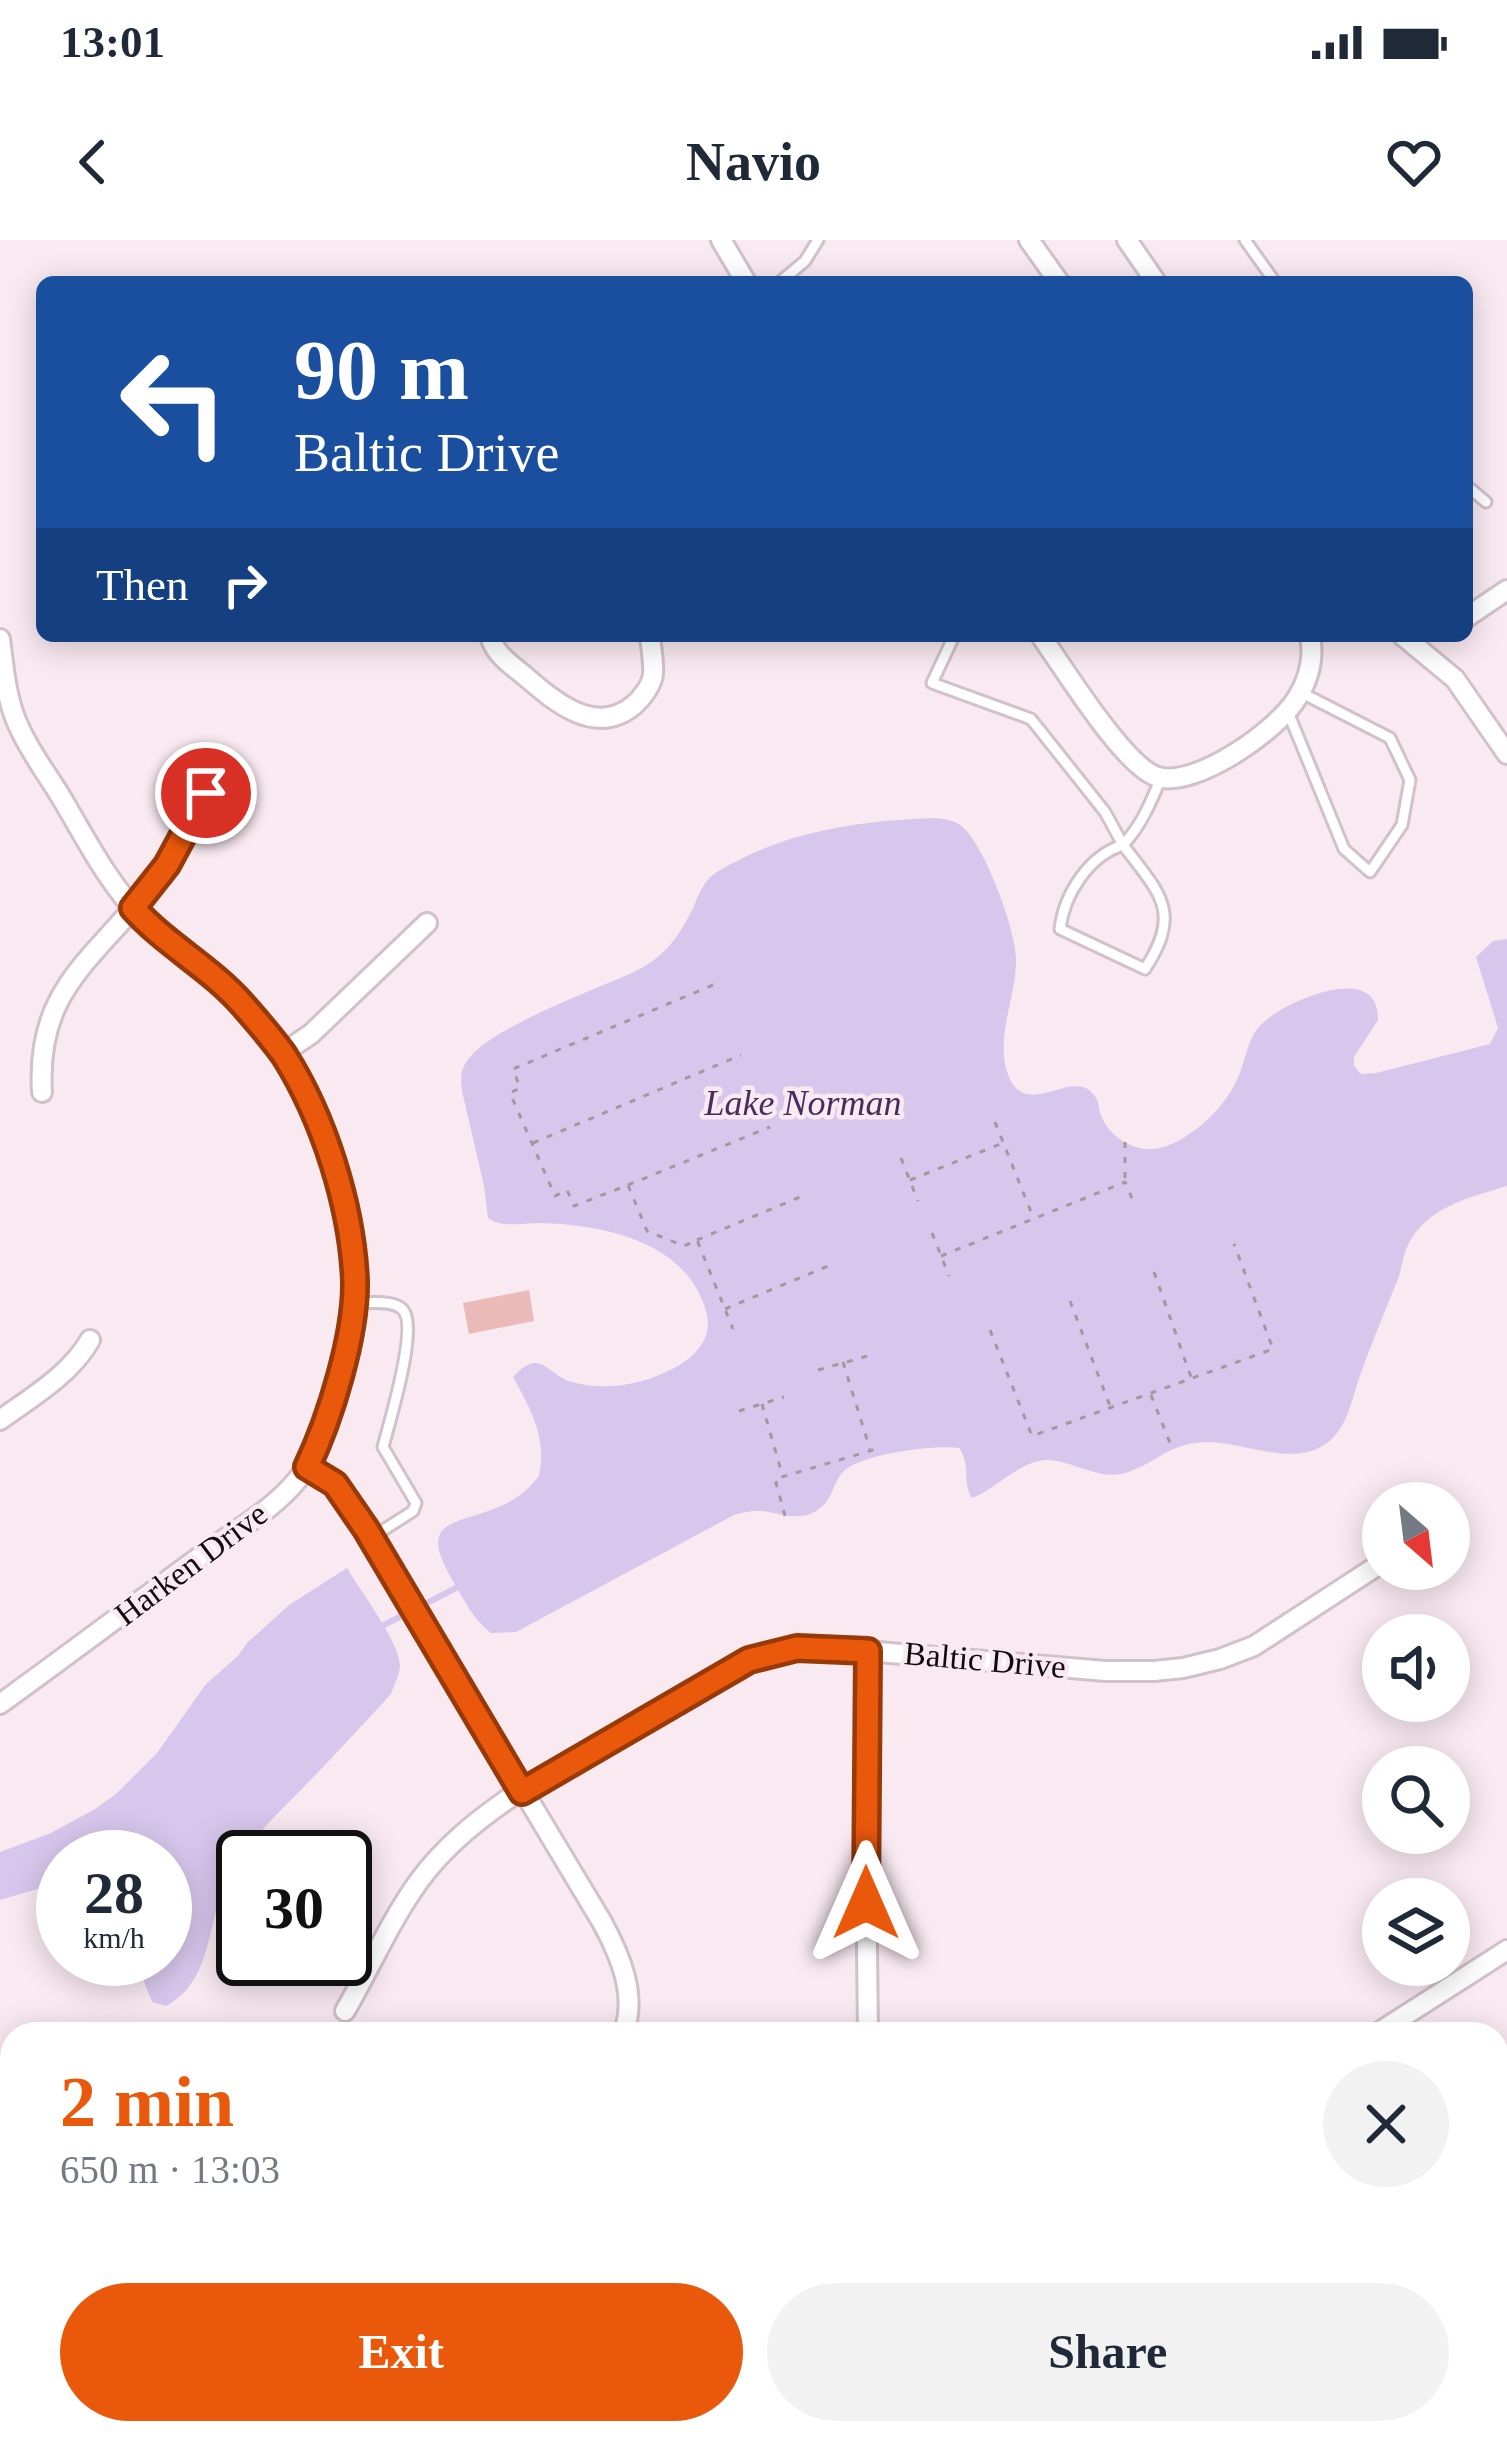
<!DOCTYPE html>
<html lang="en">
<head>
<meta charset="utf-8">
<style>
  :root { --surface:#fff; --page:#f2f2f3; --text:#1f2937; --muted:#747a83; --accent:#ea580c }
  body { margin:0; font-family:"Times New Roman",serif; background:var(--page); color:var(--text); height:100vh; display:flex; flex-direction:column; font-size:45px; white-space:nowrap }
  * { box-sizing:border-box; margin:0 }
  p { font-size:39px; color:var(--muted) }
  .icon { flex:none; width:66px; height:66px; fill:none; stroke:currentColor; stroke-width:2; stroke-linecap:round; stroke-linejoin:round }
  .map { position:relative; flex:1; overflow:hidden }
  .sheet { position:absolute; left:0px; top:1782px; width:1509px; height:423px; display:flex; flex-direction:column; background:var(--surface); border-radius:36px 36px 0 0; box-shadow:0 6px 30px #0003 }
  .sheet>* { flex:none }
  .banner { position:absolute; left:36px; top:36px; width:1437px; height:366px; border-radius:18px; box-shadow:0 6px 30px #0003; background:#1a4fa0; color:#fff; overflow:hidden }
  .needle { width:78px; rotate:152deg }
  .tools { position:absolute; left:1362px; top:1242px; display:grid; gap:24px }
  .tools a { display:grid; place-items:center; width:108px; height:108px; border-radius:50%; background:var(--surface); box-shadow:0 6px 30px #0003; font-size:60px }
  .speed { position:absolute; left:36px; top:1590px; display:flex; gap:24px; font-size:60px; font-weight:700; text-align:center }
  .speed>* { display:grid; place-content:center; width:156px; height:156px; border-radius:50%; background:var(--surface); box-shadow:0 6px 30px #0003; line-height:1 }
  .speed small { font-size:30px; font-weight:400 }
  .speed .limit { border:6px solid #111; border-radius:18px; background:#fff; color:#111 }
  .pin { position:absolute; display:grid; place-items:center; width:102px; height:102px; color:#fff; margin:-51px; border:6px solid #fff; border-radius:50%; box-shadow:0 3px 12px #0007 }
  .me { position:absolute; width:132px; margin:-66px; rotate:0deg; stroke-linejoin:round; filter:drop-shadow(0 0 9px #0008) }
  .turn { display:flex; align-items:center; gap:42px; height:252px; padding:0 60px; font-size:54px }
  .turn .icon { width:156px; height:156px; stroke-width:2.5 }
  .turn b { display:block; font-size:84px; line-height:102px }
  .then { display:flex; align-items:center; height:114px; padding:0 60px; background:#0003; gap:24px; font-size:45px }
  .round { display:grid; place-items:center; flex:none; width:126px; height:126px; border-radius:63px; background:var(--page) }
  .headline { display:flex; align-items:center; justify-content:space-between; height:204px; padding:0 60px }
  h1 { font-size:72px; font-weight:700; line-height:90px; color:var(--accent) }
  .cta { display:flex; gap:24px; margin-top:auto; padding:24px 60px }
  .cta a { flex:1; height:138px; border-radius:72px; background:var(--accent); color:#fff; font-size:48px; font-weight:700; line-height:138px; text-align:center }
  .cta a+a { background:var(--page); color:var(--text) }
  .status { display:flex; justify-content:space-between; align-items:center; height:84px; padding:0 60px; background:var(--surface); direction:ltr }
  .status svg { height:33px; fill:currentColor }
  header { display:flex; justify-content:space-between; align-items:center; height:156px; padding:0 60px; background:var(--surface); font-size:54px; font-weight:700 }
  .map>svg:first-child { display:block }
  .green { fill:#e9bab8 }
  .water { fill:#d8c7ed }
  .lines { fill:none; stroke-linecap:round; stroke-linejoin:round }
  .stream { stroke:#d8c7ed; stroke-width:6 }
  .lane-casing { stroke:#d1c1ca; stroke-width:15 }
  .street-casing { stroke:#d1c1ca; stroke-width:24 }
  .path { stroke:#a4989e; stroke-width:3; stroke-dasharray:6 9; stroke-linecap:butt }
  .lane { stroke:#fff; stroke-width:9 }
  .street { stroke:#fff; stroke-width:18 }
  .route-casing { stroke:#983908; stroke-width:30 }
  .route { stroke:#ea580c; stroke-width:21 }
  .labels { text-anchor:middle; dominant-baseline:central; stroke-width:9; stroke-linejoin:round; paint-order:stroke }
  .street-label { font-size:33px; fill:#100b0e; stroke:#f9e9f1 }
  .water-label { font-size:36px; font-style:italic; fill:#462d5d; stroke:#f9e9f1 }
</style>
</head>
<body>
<div class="status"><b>13:01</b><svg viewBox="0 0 49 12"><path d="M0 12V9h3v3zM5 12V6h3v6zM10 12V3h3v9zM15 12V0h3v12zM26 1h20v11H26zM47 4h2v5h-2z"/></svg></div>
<header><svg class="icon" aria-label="back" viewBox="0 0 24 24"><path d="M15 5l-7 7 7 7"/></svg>Navio<svg class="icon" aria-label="heart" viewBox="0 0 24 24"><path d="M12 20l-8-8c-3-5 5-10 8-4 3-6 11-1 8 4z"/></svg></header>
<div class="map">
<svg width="1507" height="2203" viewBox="0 0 1507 2203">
  <rect width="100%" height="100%" fill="#f9e9f1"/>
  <path class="green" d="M529,1050l5,31 -65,13 -6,-31z"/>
  <g class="water">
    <path d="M934,578c9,1 18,1 26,7 23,15 56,105 56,133 1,36 -19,74 -10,110 16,61 69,-7 90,30 5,10 1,6 5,17 8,23 36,39 59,33 32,-8 68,-43 79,-73 6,-14 8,-30 16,-43 14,-23 81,-52 107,-41 13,5 16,16 16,29l-24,37v9l7,8 15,-1 114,-29 8,-16 -22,-71 17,-16 14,-2v247c-36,11 -81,21 -99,59 -5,10 -6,23 -10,34 -14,34 -28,68 -40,102 -6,20 -11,43 -26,58 -34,31 -83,4 -123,3 -41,0 -51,21 -84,31 -27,8 -54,-14 -80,-13 -26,2 -49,29 -73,38 -10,-15 -1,-35 -13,-50 -23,-4 -102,6 -117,25 -10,12 -10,29 -26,38 -18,11 -36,2 -55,0 -9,-1 -18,2 -27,4l-218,117 -25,1c-18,-13 -27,-34 -38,-52 -39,-65 6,-55 50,-76 14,-6 27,-17 36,-29 8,-39 -8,-66 -26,-99 6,-6 14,-15 23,-14 11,1 21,14 32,18 36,11 76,4 108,-14 20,-11 36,-29 31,-52 -17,-72 -100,-90 -165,-92 -18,-1 -39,6 -54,-5l-4,-32 -22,-95c-1,-9 -2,-18 3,-27 19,-35 130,-74 169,-92 31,-15 45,-35 60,-66 3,-8 7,-17 12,-24 9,-12 26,-18 39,-25 56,-28 127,-37 189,-39z"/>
    <path d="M347,1328c13,22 52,74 53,97 0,9 -6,20 -9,29 -34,37 -68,74 -103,109 -22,22 -43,44 -59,72 -23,43 -14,105 -63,131l-14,-4 -8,-20 2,-23h19v-102h-102v26l-9,1 -54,16v-48l51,-19 44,-24 21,-15 41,-41 49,-69 32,-28 9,-13 42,-38z"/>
  </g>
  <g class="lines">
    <path class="stream" d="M380,1387l84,-43"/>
    <g class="lane-casing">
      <g id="lane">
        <path d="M1245,0l30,42"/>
        <path d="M780,42l25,-21 13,-21"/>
        <path d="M1467,246l19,16"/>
        <path d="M954,396l-22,47 99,36 74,93 18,33c-35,11 -59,50 -63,84l85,40c38,-58 14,-76 -22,-124 18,-19 28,-43 38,-67"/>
        <path d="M1288,472l56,137 26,23 32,-47 8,-45 -20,-42 -90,-46"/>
        <path d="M354,1063c13,0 36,-3 47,5 20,14 -12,115 -18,139l33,56 -3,8 -42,27"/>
        <path d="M871,2203l15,-10"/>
      </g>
    </g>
    <g class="street-casing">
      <g id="street">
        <path d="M721,0l25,42"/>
        <path d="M1029,0l30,42"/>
        <path d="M1127,0l29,42"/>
        <path d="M1467,377l40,-27"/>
        <path d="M490,396c5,19 22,29 36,41 29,25 70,60 108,28 8,-7 18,-20 19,-31 1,-12 -2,-26 -3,-38"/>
        <path d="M1041,396c22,31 84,132 117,141 38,11 120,-47 139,-79 12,-19 17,-41 13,-62"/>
        <path d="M1403,396l52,43 52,75"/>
        <path d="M0,399c4,29 6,61 19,88 11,25 28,47 42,70 25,42 47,86 81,121 30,30 67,51 97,82 69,74 111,179 115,281 2,40 -10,86 -23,124 -8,26 -16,53 -33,74 -25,31 -62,51 -93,74 -68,50 -136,101 -205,151"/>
        <path d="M283,813l28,-19 116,-111"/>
        <path d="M42,852c-6,-97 45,-128 100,-194 27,-32 45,-69 63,-106"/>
        <path d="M0,1180c32,-23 71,-46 90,-80"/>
        <path d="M307,1227l28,17 31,45 236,393c18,33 36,74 21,112"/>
        <path d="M867,1411l-1,210 2,173"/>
        <path d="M345,1771c25,-43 45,-90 74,-130 25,-34 56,-59 89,-82l241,-139 48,-11 33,-1 276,23h48l29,-3 37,-9 34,-13 129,-84"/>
        <path d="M1376,1794l131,-84"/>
        <path d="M0,2160l12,11"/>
        <path d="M36,2193l14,10"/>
        <path d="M1209,2193v10"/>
        <path d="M144,2203l16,-10"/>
      </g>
    </g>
    <g class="path">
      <path d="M713,745l-200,84 7,19 -10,5 45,103 12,-6 7,16 54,-21 19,46 37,15 13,-6 36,89"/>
      <path d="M995,882l38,95"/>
      <path d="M1125,902v38"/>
      <path d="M533,903l208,-88"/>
      <path d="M901,918l17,43"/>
      <path d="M910,940l93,-37"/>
      <path d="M628,945l142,-58"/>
      <path d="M932,993l17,43"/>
      <path d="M697,1000l103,-43"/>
      <path d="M941,1016l184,-74 9,21"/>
      <path d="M1154,1032l37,105"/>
      <path d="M1070,1061l40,105"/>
      <path d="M725,1069l108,-45"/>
      <path d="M990,1090l42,106 241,-87 -39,-105"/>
      <path d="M843,1122l27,87"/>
      <path d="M818,1130l53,-15"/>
      <path d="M1151,1155l21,53"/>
      <path d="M762,1164l20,70"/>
      <path d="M739,1171l45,-14"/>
      <path d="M785,1276l-10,-37 105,-31"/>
    </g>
    <use href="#lane" class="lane"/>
    <use href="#street" class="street"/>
  </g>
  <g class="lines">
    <g class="route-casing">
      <path id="route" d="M206,553l-39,72 -34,43c33,37 78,60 110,97 14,16 29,33 41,50 40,63 68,152 71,226 1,54 -25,138 -48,186l28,17 31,45 156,263 227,-132 48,-12 71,3 -2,252"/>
    </g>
    <use href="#route" class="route"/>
  </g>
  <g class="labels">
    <g class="street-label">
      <text transform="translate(191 1324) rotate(-37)">Harken Drive</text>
      <text transform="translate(985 1420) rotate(5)">Baltic Drive</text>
    </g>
    <g class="water-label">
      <text x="803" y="863">Lake Norman</text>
    </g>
  </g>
</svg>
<div class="tools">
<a><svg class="needle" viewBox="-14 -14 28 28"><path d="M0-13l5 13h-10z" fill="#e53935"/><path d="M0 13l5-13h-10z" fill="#747a83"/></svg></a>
<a><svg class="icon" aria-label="sound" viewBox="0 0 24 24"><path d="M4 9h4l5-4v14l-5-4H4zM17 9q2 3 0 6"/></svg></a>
<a><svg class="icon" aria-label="search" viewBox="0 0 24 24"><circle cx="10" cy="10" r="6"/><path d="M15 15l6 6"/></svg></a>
<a><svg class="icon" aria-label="layers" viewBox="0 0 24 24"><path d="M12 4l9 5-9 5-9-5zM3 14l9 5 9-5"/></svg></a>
</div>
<div class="speed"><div>28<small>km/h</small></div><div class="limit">30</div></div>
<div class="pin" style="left:206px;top:553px;background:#d93025"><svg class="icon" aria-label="arrive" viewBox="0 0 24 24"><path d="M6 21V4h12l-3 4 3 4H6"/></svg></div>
<svg class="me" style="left:866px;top:1663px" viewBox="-20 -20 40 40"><path d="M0-17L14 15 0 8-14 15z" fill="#ea580c" stroke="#fff" stroke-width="4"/></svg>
<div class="banner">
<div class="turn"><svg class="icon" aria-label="left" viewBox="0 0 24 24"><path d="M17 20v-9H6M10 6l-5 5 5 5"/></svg><div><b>90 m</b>Baltic Drive</div></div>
<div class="then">Then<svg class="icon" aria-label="right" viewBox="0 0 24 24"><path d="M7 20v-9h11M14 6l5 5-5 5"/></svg></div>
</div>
<section class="sheet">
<div class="headline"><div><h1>2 min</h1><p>650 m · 13:03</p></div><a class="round"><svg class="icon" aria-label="close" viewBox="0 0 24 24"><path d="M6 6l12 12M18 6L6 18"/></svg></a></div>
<div class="cta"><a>Exit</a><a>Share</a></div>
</section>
</div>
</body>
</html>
